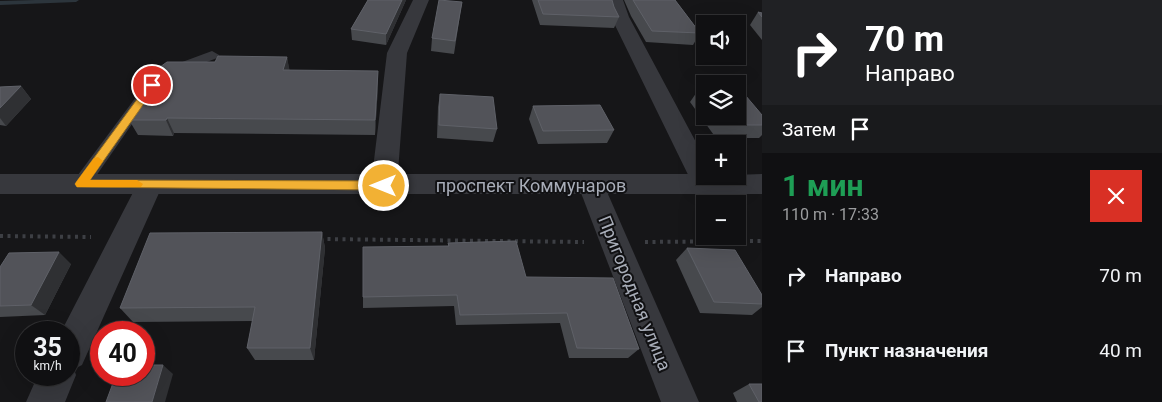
<!DOCTYPE html>
<html lang="ru">
<head>
<meta charset="utf-8">
<style>
  :root { --surface:#101012; --page:#1e1e20; --text:#f1f3f6; --muted:#9c9d9f; --line:#303032 }
  body { margin:0; font-family:Roboto,sans-serif; background:var(--page); color:var(--text); height:100vh; display:flex; flex-direction:column; font-size:19px; white-space:nowrap }
  * { box-sizing:border-box; margin:0 }
  p { font-size:16px; color:var(--muted) }
  .icon { flex:none; width:28px; height:28px; fill:none; stroke:currentColor; stroke-width:2; stroke-linecap:round; stroke-linejoin:round }
  .map { position:relative; flex:1; overflow:hidden }
  .side { display:flex; flex-direction:column; background:var(--surface); width:400px }
  .side>* { flex:none }
  .hud { background:#202124; color:#fff; overflow:hidden }
  .fabs { position:absolute; left:696px; top:15px; display:grid; gap:10px }
  .fabs a { display:grid; place-items:center; width:50px; height:50px; border-radius:0px; background:var(--surface); box-shadow:0 5px 20px #0002,0 0 0 1px var(--line); font-size:25px }
  .speed { position:absolute; left:15px; top:321px; display:flex; gap:10px; font-size:25px; font-weight:700; text-align:center }
  .speed>* { display:grid; place-content:center; width:65px; height:65px; border-radius:50%; background:var(--surface); box-shadow:0 5px 20px #0002,0 0 0 1px var(--line); line-height:1 }
  .speed small { font-size:12px; font-weight:400 }
  .speed .limit { border:8px solid #d22; background:#fff; color:#111 }
  .pin { position:absolute; display:grid; place-items:center; width:42px; height:42px; color:#fff; margin:-21px; border:2px solid #fff; border-radius:50%; box-shadow:0 1px 5px #0007 }
  .me { position:absolute; width:55px; margin:-28px; rotate:270deg; stroke-linejoin:round; filter:drop-shadow(0 0 4px #0008) }
  .turn { display:flex; align-items:center; gap:18px; height:105px; padding:0 20px; font-size:22px }
  .turn .icon { width:65px; height:65px; stroke-width:2.5 }
  .turn b { display:block; font-size:35px; line-height:42px }
  .then { display:flex; align-items:center; height:48px; padding:0 20px; background:#0003; gap:10px; font-size:19px }
  .round { display:grid; place-items:center; flex:none; width:52px; height:52px; border-radius:0px; background:var(--page) }
  .summary { display:flex; align-items:center; justify-content:space-between; height:85px; padding:0 20px }
  h1 { font-size:30px; font-weight:700; line-height:38px; color:#1e9e55 }
  ul { padding:0; list-style:none }
  li { display:flex; align-items:center; gap:15px; height:75px; padding:0 20px }
  li div { flex:1 }
  li b { display:block; font-size:19px }
  li em { font-style:normal }
  main { display:flex; flex:1; min-height:0 }
  .map>svg:first-child { display:block }
  .lines { fill:none; stroke-linecap:round; stroke-linejoin:round }
  .stream { fill:#2c353c; fill-rule:evenodd }
  .path { stroke:#3d3f44; stroke-width:4; stroke-dasharray:3 4.5; stroke-linecap:butt }
  .service { fill:#37383d; fill-rule:evenodd }
  .minor { fill:#37383d; fill-rule:evenodd }
  .tertiary { fill:#37383d; fill-rule:evenodd }
  .wall { fill:#47494d }
  .shaded-wall { fill:#2f3033 }
  .building { fill:#525359; stroke:#5f6168 }
  .route { fill:#f2b134; stroke:#9d7322 }
  .slow { fill:#f59e0b }
  .labels { text-anchor:middle; dominant-baseline:central; stroke-width:4; stroke-linejoin:round; paint-order:stroke }
  .street-label { font-size:18px; fill:#a8adb8; stroke:#111113 }
</style>
</head>
<body>
<main>
<div class="map">
<svg width="762" height="402" viewBox="0 0 762 402">
  <rect width="100%" height="100%" fill="#161618"/>
  <g class="lines">
    <path class="stream" d="M35,0h44l-3,2 -76,3v-4z"/>
    <g class="path">
      <path d="M0,236l91,1"/>
      <path d="M320,239l264,3"/>
      <path d="M645,242l117,-1"/>
    </g>
    <g class="service">
      <path d="M212,51l7,4 -2,3 -41,16h-10l-2,-3 2,-3z"/>
      <path d="M150,84l5,1 2,3 -70,101 -6,2 -6,-2 -3,-5 3,-5 70,-94z"/>
    </g>
    <g class="minor">
      <path d="M413,0h16l-22,53 -10,132 -4,7 -9,3 -9,-3 -4,-7 16,-132z"/>
      <path d="M607,0h16l6,17 76,142v17h9l4,8 -4,7 -9,3 -9,-3 -85,-174z"/>
      <path d="M150,174l9,3 4,7 -81,181 -8,4 2,6 -11,27h-39l12,-27h31v-43h-8l80,-155z"/>
      <path d="M591,175l9,3 4,7 95,217h-38l-83,-217 4,-7z"/>
    </g>
    <path class="tertiary" d="M0,174h705v2l57,-2v20h-762z"/>
  </g>
  <g class="wall">
    <path d="M368,0h38l-20,45 -34,-5 -1,-11z"/>
    <path d="M532,0h80l2,7 5,10 -5,11 -74,-3z"/>
    <path d="M624,0h51l25,33 -7,12 -47,-3 -15,-26z"/>
    <path d="M462,2l-8,52 -23,-3 1,-13z"/>
    <path d="M758,12l4,1v27l-12,-15z"/>
    <path d="M287,57l2,13 89,1v15l-3,49 -201,-2 -1,3 -35,-1 -9,-15 86,-58z"/>
    <path d="M21,86l10,13 -25,27 -6,-1v-38z"/>
    <path d="M699,89h6v27h33l24,-1v20l-3,3h-43l-26,-36z"/>
    <path d="M440,94l57,35 -4,13 -56,-4 1,-31z"/>
    <path d="M533,106l81,24 -7,13 -69,1 -9,-25z"/>
    <path d="M322,232l3,16 -11,112h-59l-8,-12 6,-27 -120,1 -13,-14z"/>
    <path d="M448,243l78,34 113,72 -11,9h-59l-9,-35 -104,2 -2,-19 -91,2v-11l85,-51z"/>
    <path d="M687,248l75,47v12l-10,8 -52,-2 -24,-53z"/>
    <path d="M71,264l-26,51 -45,2v-50z"/>
    <path d="M749,384l13,18h-25l-4,-9z"/>
  </g>
  <g class="shaded-wall">
    <path d="M402,0h4l-20,45v-11z"/>
    <path d="M287,57l3,15 -7,-2z"/>
    <path d="M378,71v15l-3,49v-15z"/>
    <path d="M21,86l10,13 -25,27 -6,-8v-10z"/>
    <path d="M167,118l7,15 -1,3 -7,-16z"/>
    <path d="M322,232l3,16 -11,112 -4,-12z"/>
    <path d="M59,252l12,12 -26,51 -14,-10z"/>
    <path d="M163,365l10,9 -8,28h-13z"/>
  </g>
  <g class="building">
    <path d="M368,0h34l-16,34 -35,-5z"/>
    <path d="M439,0l23,2 -7,39 -23,-3z"/>
    <path d="M538,0h74l2,7 5,10 -76,-3z"/>
    <path d="M633,0h42l25,33 -48,-2 -16,-26z"/>
    <path d="M758,12l4,1v4z"/>
    <path d="M218,56l69,1 -4,13 95,1 -3,49 -208,-2 -1,2h-37l31,-53 7,-5h48z"/>
    <path d="M21,86l-21,22v-21z"/>
    <path d="M699,89h6v8z"/>
    <path d="M738,89h2l22,26v10h-36l-7,-9h19z"/>
    <path d="M440,94l53,3 4,32 -58,-4z"/>
    <path d="M600,105l14,25 -71,1 -10,-25z"/>
    <path d="M322,232l-12,116h-63l8,-41 -135,1 30,-75z"/>
    <path d="M516,241l10,36 87,1 26,71 -62,-1 -10,-35 -107,2 -3,-20 -94,2v-50l86,-1 -1,-3z"/>
    <path d="M687,248l48,2 27,45v9l-48,-2z"/>
    <path d="M59,252l-28,53 -31,1v-39l9,-14z"/>
    <path d="M144,365h19l-11,37h-46l10,-27h28z"/>
    <path d="M749,384h13v18h-3z"/>
  </g>
  <path class="route" d="M152,82l5,3 -67,95 294,1 6,5 -6,4 -307,-3 -2,-3 2,-3 72,-98z"/>
  <path class="slow" d="M98,157l5,4 -13,19h47l6,4 -2,3h-64l-2,-3 2,-3 17,-23z"/>
  <g class="labels">
    <g class="street-label">
      <text x="531" y="185">проспект Коммунаров</text>
      <text transform="translate(635 293) rotate(68)">Пригородная улица</text>
    </g>
  </g>
</svg>
<div class="fabs">
<a><svg class="icon" aria-label="sound" viewBox="0 0 24 24"><path d="M4 9h4l5-4v14l-5-4H4zM17 9q2 3 0 6"/></svg></a>
<a><svg class="icon" aria-label="layers" viewBox="0 0 24 24"><path d="M12 4l9 5-9 5-9-5zM3 14l9 5 9-5"/></svg></a>
<a>+</a>
<a>−</a>
</div>
<div class="speed"><div>35<small>km/h</small></div><div class="limit">40</div></div>
<div class="pin" style="left:152px;top:85px;background:#d93025"><svg class="icon" aria-label="arrive" viewBox="0 0 24 24"><path d="M6 21V4h12l-3 4 3 4H6"/></svg></div>
<svg class="me" style="left:384px;top:186px" viewBox="-20 -20 40 40"><circle r="17" fill="#f2b134" stroke="#fff" stroke-width="3"/><path d="M0-11L8 9 0 5-8 9z" fill="#fff"/></svg>
</div>
<section class="side">
<div class="hud">
<div class="turn"><svg class="icon" aria-label="right" viewBox="0 0 24 24"><path d="M7 20v-9h11M14 6l5 5-5 5"/></svg><div><b>70 m</b>Направо</div></div>
<div class="then">Затем<svg class="icon" aria-label="arrive" viewBox="0 0 24 24"><path d="M6 21V4h12l-3 4 3 4H6"/></svg></div>
</div>
<div class="summary"><div><h1>1 мин</h1><p>110 m · 17:33</p></div><a class="round" style="background:#d93025;color:#fff"><svg class="icon" aria-label="close" viewBox="0 0 24 24"><path d="M6 6l12 12M18 6L6 18"/></svg></a></div>
<ul>
<li><svg class="icon" aria-label="right" viewBox="0 0 24 24"><path d="M7 20v-9h11M14 6l5 5-5 5"/></svg><div><b>Направо</b></div><em>70 m</em></li>
<li><svg class="icon" aria-label="arrive" viewBox="0 0 24 24"><path d="M6 21V4h12l-3 4 3 4H6"/></svg><div><b>Пункт назначения</b></div><em>40 m</em></li>
</ul>
</section>
</main>
</body>
</html>
